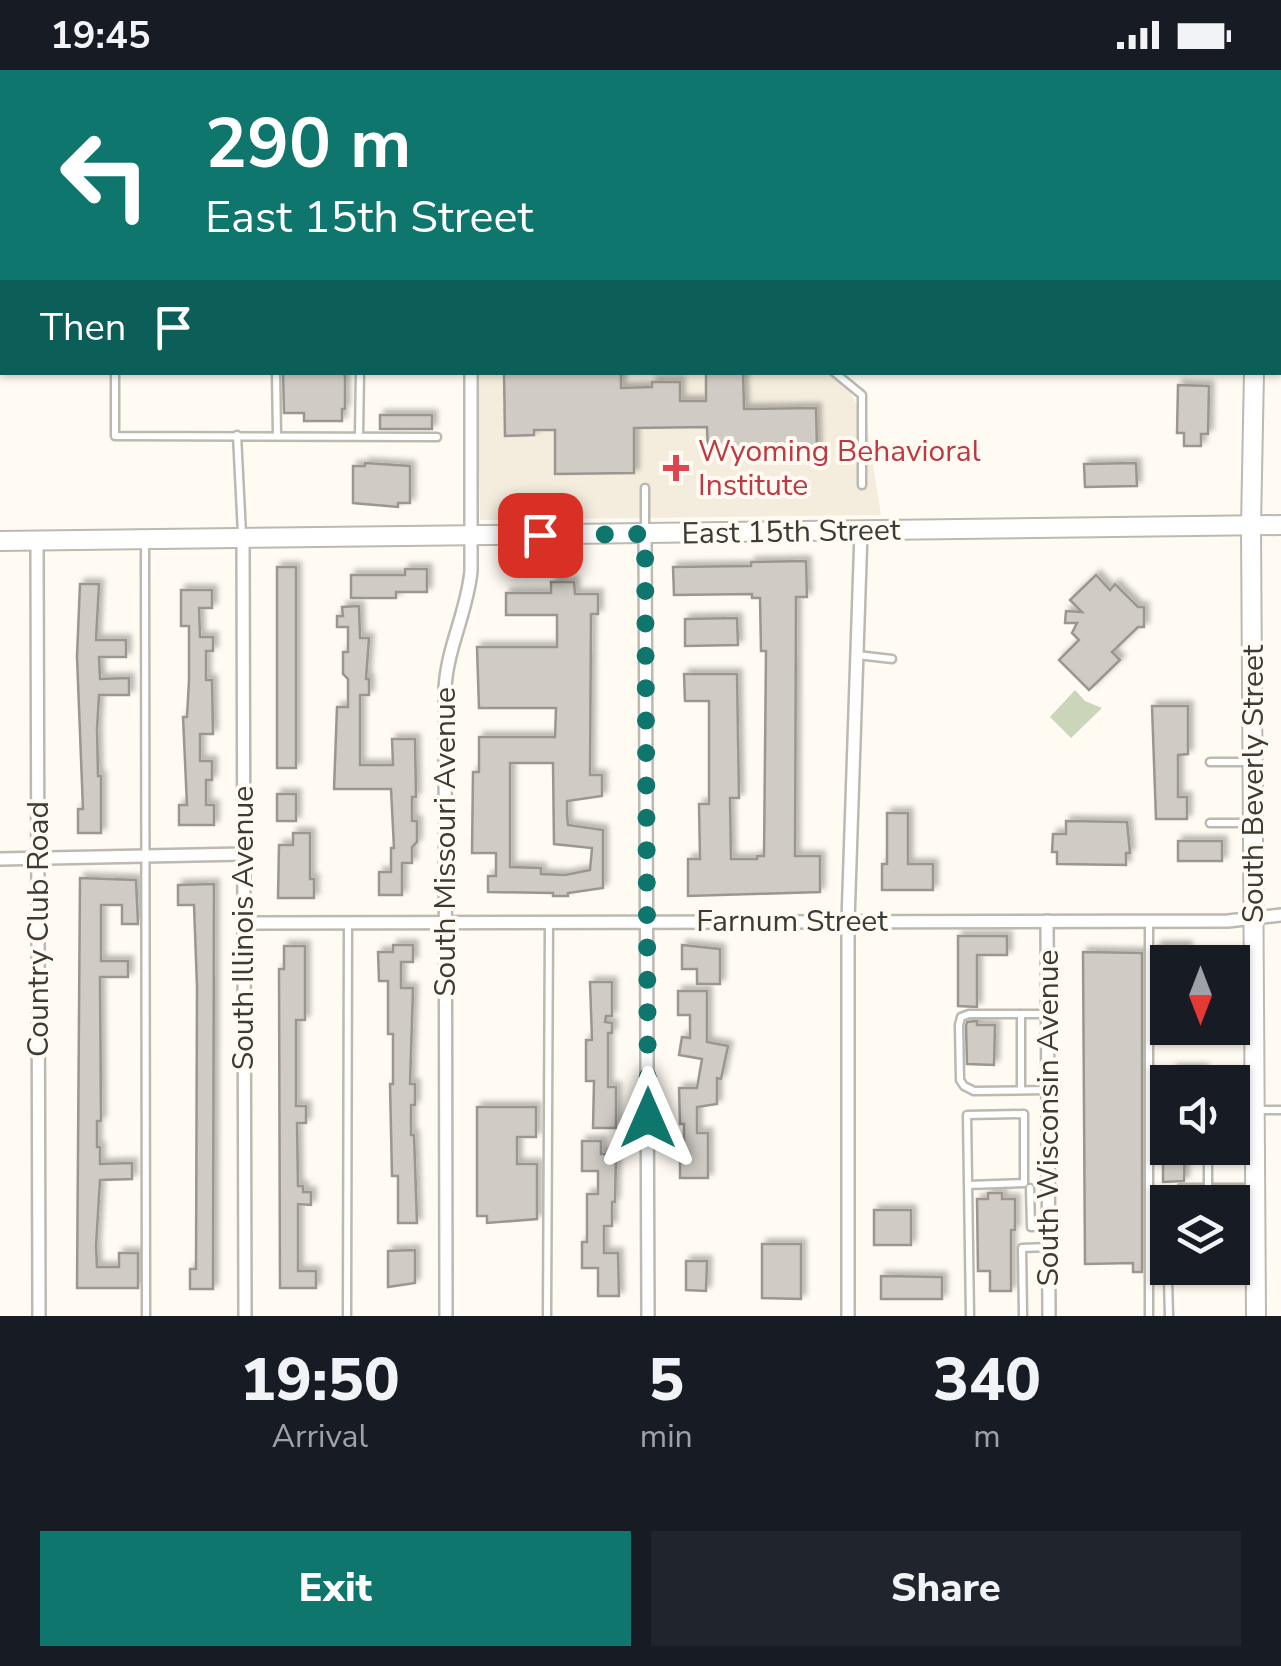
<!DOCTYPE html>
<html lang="en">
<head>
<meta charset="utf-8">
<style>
  :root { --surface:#171b24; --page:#20242c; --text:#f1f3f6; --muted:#9ea1a6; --accent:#0f766e }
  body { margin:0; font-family:"Nunito Sans",sans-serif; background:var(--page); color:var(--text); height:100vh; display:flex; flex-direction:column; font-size:38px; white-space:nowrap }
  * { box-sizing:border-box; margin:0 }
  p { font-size:32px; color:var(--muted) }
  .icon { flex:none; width:55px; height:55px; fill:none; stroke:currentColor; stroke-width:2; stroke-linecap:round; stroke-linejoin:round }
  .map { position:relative; height:1246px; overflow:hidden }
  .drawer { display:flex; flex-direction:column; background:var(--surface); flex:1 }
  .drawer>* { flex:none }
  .hud { position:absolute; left:0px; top:0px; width:1282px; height:305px; box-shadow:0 2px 8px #0004; background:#0f766e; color:#fff; overflow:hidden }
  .needle { width:65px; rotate:180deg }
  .fabs { position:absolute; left:1150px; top:875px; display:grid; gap:20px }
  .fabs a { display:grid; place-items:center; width:100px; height:100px; border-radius:0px; background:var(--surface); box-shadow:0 2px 8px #0004; font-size:50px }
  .pin { position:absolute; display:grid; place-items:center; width:85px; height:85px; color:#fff; margin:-42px; border-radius:20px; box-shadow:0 5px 15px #0006 }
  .me { position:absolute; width:110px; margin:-55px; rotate:0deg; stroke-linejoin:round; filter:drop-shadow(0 0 8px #0008) }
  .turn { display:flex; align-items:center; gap:35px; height:210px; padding:0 40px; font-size:45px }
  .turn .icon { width:130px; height:130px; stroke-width:2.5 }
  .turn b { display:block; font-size:70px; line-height:85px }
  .then { display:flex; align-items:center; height:95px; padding:0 40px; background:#0003; gap:20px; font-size:38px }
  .eta { display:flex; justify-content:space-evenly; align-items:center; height:170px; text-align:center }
  .eta b { font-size:60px; font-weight:800; line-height:70px }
  .button { display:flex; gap:20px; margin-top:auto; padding:20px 40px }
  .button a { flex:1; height:115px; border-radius:0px; background:var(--accent); color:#fff; font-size:40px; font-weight:800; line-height:115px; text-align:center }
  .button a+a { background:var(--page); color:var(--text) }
  .status { display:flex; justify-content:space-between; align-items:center; height:70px; padding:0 50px; background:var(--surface); direction:ltr }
  .status svg { height:28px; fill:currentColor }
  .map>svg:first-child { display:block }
  .built { fill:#f4edde }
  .green { fill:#cbd5ba }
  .building { fill:#d0ccc5; stroke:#9b9790; stroke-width:2.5; fill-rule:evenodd; filter:url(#shadow) }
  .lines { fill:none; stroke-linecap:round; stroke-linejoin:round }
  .lane-casing { stroke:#bcb9b1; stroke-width:11 }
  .street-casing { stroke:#bcb9b1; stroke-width:16 }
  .secondary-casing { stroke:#bcb9b1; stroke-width:22 }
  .lane { stroke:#fff; stroke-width:6 }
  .street { stroke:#fff; stroke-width:11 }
  .secondary { stroke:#fff; stroke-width:18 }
  .route { stroke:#0f766e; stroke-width:18; stroke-dasharray:0 32.4 }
  .health-dot { fill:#e0444e; stroke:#fffbf3; stroke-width:4 }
  .labels { text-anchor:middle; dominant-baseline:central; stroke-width:8; stroke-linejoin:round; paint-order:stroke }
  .health-label { font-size:30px; fill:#be3a42; stroke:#fffbf3; text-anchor:start }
  .street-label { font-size:30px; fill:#3c3b37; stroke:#fffbf3 }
</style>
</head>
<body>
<div class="status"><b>19:45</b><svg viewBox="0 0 49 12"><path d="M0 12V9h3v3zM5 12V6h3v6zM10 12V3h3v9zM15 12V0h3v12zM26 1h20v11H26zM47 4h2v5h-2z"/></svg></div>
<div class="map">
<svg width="1281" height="1246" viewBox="0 0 1281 1246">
  <defs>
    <filter id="shadow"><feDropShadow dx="4.5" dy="-4.5" stdDeviation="2.5" flood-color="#0004"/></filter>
  </defs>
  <rect width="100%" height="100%" fill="#fffbf3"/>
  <path class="built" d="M477,303h362l27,47 15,95 -401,5z"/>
  <path class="green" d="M1075,620l10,11 17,7 -31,30 -21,-21z"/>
  <g class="building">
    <path d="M283,302h59l3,4v33h-3v12h-38v-8h-20z"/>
    <path d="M504,302h117v16l31,-1v-5h28v19h26v-29h37l1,37 72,-1 1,42 -109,3 -1,-26 -73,1v45l-79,1v-44h-21v5l-29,1z"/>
    <path d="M1178,315l31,1 -1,48h-7v12h-17v-13h-7z"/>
    <rect x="380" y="345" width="52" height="14"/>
    <path d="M365,393l45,3v37h-12v4l-45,-4v-37h12z"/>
    <path d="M1136,393l1,23 -52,1 -1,-23z"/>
    <path d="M806,491l1,36h-11l-1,259h25v36l-132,4v-37h12l-1,-55h10v-103h-24l-1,-27h53l2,124h-9l1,61h26v-3h7l2,-205h-5l-1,-53h-8v-4l-78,1 -1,-28 78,-1v-4z"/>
    <rect x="277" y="497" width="19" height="201"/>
    <path d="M405,499h22v23h-31v6h-45v-23h54z"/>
    <path d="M1096,505l14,15 5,-6 23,23h6v20h-6l-26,25 8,8 -31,30 -30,-30 20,-20 -7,-7 5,-10h-12l1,-12 16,1 -12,-12z"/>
    <path d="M551,512h23l1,12h23v20h-7l-1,161h12v21l-35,5v13l1,11 35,5v58l-35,5v3h-15v-3l-65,-1v-16h8v-23h-24l1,-81h6v-35h76l1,-29h-77l-2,-61h80v-32h-51v-22h45zM510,693h43l1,81 38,4 -2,22 -25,5 -24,-1v-6l-31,-1z"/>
    <path d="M80,514h19l-3,56h30v17h-27l1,22 29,-1v17h-30l-2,34 1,47h3v57h-23v-24h5l-6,-152z"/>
    <path d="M181,520h31v18h-13l1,29h13v14h-7v29h6l1,54h-13v27h12v19h-6v25h8v20h-35v-20h8l-4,-88h4l2,-37v-54h-8z"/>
    <path d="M359,536l1,32h9l-3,41h3v16h-9v70h33l-1,-26h23l1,58h-4v24h5v21l-5,5v16h-10v32h-23v-23h12v-24h3l-3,-59h-57l3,-82h11v-28l-5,-5v-22h5v-25h-11v-11h6l-1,-9z"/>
    <path d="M737,548l1,27 -53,1v-27z"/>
    <path d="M1152,636h36v48l-10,1v42h9v22h-31z"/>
    <rect x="277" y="724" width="19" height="27"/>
    <path d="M887,743h21v51h25v26h-51v-26h5z"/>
    <path d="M1066,751l61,1 3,31h-4v12l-69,-1v-12h-5l1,-18h13z"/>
    <path d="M293,763h17v46h4v19h-36l1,-53h14z"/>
    <rect x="1178" y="771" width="44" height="20"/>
    <path d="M80,808l56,2 2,44h-16v-19h-21v56h27v16h-28l1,144h-4v26h3v17l32,-1v16l-32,1 -4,66 1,21h22v-14h19v35h-61z"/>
    <path d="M214,814l-1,405h-23v-20h6l1,-282 -3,-82h-16v-20z"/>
    <path d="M958,866h49v19h-30v52l-19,-1z"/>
    <path d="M393,875h20v17h-12v26h12l-3,96h5v21h-4v30h3l3,88h-19v-47h-6l-2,-92h3v-50h-5v-53h-9l-1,-29h15z"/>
    <path d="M682,875l38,4v35h-23v-15h-15z"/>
    <path d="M284,876h21v74h-9v86h10v17h-9l1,63h5v6h8v13l-13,-1v67h18v17h-36l-1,-319h5z"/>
    <path d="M1157,876h30v16h-19v22h-12z"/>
    <path d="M1083,882l59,1v319h-9v-9l-48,1z"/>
    <path d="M590,912h22v34h-6l-1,6 7,1v10h-4v54h8v41h-23l1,-47h-8v-41h6z"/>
    <path d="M678,921h29v51l21,4 -7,33 -4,-1v26l-20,3v26h11v45h-28v-18h4v-36h-4l-1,-36h18l5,-29 -23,-4 3,-18 8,1v-23h-12z"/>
    <path d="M977,951v4h18l-1,40 -27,-1 -1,-38 1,-4z"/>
    <rect x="1173" y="999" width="30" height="13"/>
    <path d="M477,1037h59v30h-19v27h20v55l-50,4v-7h-10z"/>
    <path d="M582,1071h19v13h15l-1,48h-3v24h-8v27h14l1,43h-21v-28h-16v-26h5v-48h11v-23h-16z"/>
    <path d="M1163,1078h22l-1,33 -21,1z"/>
    <path d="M988,1123h14v6h13v31h-4v61h-21v-20h-12l-1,-72h11z"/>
    <rect x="874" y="1140" width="37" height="35"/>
    <path d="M762,1174h39v55l-39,-1z"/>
    <path d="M415,1180v33l-27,4v-36z"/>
    <path d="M686,1191h21l-1,30 -20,-1z"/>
    <path d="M881,1206l61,1v22h-61z"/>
  </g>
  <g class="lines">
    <g class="lane-casing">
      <g id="lane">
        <path d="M115,302v64l322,1"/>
        <path d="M276,302l1,63"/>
        <path d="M834,302l28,23v90"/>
        <path d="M237,365l5,99"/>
        <path d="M359,365l1,-63"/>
        <path d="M645,462v-44"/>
        <path d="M145,472l1,774"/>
        <path d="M857,585l35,4"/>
        <path d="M1210,692h39"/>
        <path d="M1210,753h43"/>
        <path d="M1149,852v394"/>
        <path d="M1021,944v76"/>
        <path d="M1046,944h-77l-8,3 -2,8 1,55 4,6 10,5 74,-1"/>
        <path d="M1257,1040h24"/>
        <path d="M1232,1068l19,-1"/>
        <path d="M1208,1078v40"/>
        <path d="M968,1115l56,-2v-69l-57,1 3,201"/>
        <path d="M1030,1118l1,39h18"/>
        <path d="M1181,1132v-14h73"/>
        <path d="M1232,1155h19"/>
        <path d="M347,1246l1,-393"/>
        <path d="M547,1246l2,-394"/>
        <path d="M1023,1246l-1,-68 26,-1"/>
        <path d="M1169,1246l-1,-37 87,-3"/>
      </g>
    </g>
    <g class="street-casing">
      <g id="street">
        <path d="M470,0v2"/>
        <path d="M858,0v2"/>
        <path d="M645,464l3,782"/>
        <path d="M243,469l2,777"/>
        <path d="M37,471l2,775"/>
        <path d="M0,789l243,-5"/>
        <path d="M1047,851l2,395"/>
        <path d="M243,853l985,-2 53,-6"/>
        <path d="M446,1246l-1,-627c2,-42 22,-76 26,-118v-199"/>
        <path d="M848,1246v-395l13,-389"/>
      </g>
    </g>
    <g class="secondary-casing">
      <g id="secondary">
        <path d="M1260,2v-2"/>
        <path d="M1254,302l-3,154 5,790"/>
        <path d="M0,471l1281,-16"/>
      </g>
    </g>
    <use href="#lane" class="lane"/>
    <use href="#street" class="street"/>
    <use href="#secondary" class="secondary"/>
  </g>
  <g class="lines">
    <path class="route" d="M540,465l105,-1 3,584"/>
  </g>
  <path class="health-dot" d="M671 383h10v10h10v10h-10v10h-10v-10h-10v-10h10z"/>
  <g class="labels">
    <g class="health-label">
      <text x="698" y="381">Wyoming Behavioral<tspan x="698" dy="34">Institute</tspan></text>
    </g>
    <g class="street-label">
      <text transform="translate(791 462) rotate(-1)">East 15th Street</text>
      <text transform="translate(1253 714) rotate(-90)">South Beverly Street</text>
      <text transform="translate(445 772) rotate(-90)">South Missouri Avenue</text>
      <text x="792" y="851">Farnum Street</text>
      <text transform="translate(243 858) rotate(-90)">South Illinois Avenue</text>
      <text transform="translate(38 859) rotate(-90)">Country Club Road</text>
      <text transform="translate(1048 1048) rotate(-90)">South Wisconsin Avenue</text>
    </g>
  </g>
</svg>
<div class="fabs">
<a><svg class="needle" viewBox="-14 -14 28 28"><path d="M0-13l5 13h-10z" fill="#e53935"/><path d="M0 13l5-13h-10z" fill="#9ea1a6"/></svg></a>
<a><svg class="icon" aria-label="sound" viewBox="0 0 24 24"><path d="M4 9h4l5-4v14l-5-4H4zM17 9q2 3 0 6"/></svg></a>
<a><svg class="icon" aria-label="layers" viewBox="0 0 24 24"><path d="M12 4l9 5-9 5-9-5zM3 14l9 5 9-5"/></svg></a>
</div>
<div class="pin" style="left:540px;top:465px;background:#d93025"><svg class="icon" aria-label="arrive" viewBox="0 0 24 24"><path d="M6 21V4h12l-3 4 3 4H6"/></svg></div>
<svg class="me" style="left:648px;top:1048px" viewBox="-20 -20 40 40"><path d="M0-17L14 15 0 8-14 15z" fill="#0f766e" stroke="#fff" stroke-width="4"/></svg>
<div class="hud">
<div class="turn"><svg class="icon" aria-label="left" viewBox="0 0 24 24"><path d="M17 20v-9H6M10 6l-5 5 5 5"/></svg><div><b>290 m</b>East 15th Street</div></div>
<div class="then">Then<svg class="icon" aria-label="arrive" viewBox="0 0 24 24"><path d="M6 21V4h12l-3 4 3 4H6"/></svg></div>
</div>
</div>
<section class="drawer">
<div class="eta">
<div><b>19:50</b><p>Arrival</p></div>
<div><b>5</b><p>min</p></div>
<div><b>340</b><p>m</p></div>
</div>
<div class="button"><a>Exit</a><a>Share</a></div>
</section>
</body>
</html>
